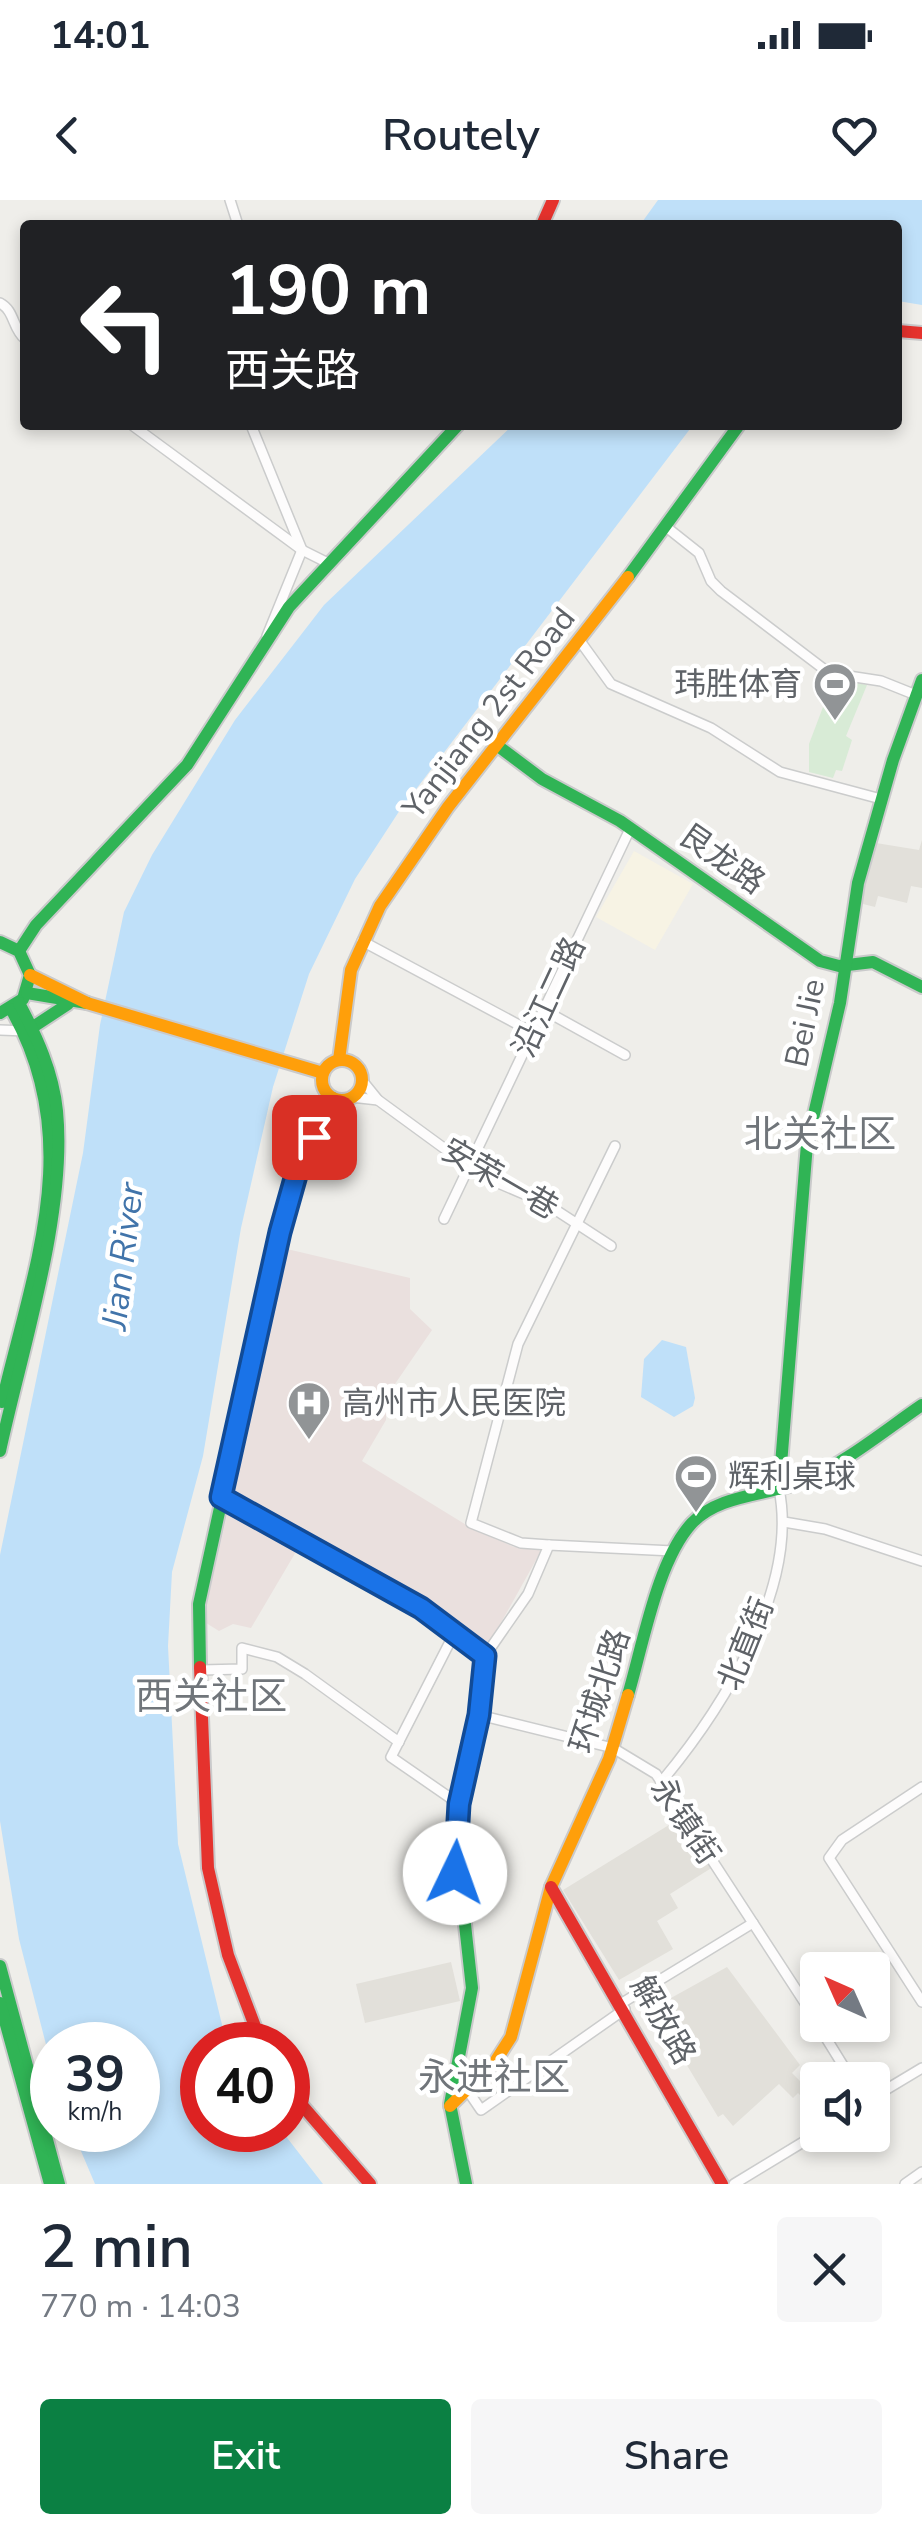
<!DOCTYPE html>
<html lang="en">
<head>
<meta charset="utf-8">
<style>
  :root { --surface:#fff; --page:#f6f6f7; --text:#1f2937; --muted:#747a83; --accent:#0b8043 }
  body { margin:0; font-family:"Nunito Sans","Noto Sans SC",sans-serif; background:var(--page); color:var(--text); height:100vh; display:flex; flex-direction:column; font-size:38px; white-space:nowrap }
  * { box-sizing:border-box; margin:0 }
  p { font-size:32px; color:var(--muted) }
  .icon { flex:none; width:55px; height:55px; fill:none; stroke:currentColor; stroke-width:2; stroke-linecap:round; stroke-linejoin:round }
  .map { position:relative; height:1984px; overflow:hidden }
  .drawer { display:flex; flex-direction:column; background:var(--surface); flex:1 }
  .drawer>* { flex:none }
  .top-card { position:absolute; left:20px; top:20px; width:882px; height:210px; border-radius:10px; box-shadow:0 5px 15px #0003; background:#202124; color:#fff; overflow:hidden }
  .needle { width:65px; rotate:315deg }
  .fabs { position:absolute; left:800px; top:1752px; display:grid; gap:20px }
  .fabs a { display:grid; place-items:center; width:90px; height:90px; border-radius:10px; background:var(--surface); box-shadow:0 5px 15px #0003; font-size:50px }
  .speed { position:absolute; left:30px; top:1822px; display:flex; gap:20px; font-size:50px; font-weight:700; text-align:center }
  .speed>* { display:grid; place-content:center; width:130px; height:130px; border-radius:50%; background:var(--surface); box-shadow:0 5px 15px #0003; line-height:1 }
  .speed small { font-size:25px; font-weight:400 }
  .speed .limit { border:15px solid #d22; background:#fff; color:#111 }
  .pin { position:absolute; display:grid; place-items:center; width:85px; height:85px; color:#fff; margin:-42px; border-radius:20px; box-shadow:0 5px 15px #0006 }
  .me { position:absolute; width:110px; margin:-55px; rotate:3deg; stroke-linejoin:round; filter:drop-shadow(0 0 8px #0008) }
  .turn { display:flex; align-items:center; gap:35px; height:210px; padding:0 40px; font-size:45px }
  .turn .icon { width:130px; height:130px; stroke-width:2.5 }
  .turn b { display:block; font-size:70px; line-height:85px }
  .round { display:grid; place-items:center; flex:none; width:105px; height:105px; border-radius:10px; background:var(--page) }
  .summary { display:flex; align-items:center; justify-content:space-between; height:170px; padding:0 40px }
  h1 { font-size:60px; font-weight:600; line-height:75px }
  .button { display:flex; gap:20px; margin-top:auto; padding:20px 40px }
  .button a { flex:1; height:115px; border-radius:10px; background:var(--accent); color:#fff; font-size:40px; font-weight:600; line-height:115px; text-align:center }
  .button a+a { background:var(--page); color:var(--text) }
  .status { display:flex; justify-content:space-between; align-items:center; height:70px; padding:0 50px; background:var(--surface); direction:ltr }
  .status svg { height:28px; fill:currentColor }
  header { display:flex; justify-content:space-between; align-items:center; height:130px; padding:0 40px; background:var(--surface); font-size:45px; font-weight:600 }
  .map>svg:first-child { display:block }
  .commercial { fill:#f7f3e4 }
  .education { fill:#e2e0da }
  .medical { fill:#eae0de }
  .green { fill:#d8ebd6 }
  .water { fill:#bfe0f9 }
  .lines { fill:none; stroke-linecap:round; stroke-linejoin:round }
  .street-casing { stroke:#cbcccc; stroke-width:12 }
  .fast-casing { stroke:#cacacb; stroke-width:16 }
  .slow-casing { stroke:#cacacb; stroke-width:16 }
  .jam-casing { stroke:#cacacb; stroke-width:16 }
  .street { stroke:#fdfcfc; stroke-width:9 }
  .fast { stroke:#30b455; stroke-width:12 }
  .slow { stroke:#ff9f0a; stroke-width:12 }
  .jam { stroke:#e5322d; stroke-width:12 }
  .route-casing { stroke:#114b97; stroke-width:25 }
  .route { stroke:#1a73e8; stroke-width:18 }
  .labels { text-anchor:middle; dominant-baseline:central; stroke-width:9; stroke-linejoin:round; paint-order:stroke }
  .poi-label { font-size:32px; fill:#5f6368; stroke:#fff; text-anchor:start }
  .street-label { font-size:32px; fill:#5f6368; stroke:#fff }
  .water-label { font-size:35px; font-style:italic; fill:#4174aa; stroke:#fff }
  .quarter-label { font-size:38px; fill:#70757a; stroke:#fff }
</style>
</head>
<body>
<div class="status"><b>14:01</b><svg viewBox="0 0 49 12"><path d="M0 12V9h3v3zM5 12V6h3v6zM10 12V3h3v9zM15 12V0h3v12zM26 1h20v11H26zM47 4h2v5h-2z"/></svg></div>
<header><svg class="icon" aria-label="back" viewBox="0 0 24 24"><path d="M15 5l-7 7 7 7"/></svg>Routely<svg class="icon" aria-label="heart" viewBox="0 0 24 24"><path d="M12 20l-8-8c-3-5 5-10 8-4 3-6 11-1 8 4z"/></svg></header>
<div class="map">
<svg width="922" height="1984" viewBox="0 0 922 1984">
  <rect width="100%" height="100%" fill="#efeeea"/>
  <path class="commercial" d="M634,651l59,33 -38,66 -59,-33z"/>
  <g class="education">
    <path d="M922,640v48l-11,-2 -4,17 -29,-7 -3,11 -16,-4 17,-60 43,7z"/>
    <path d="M682,1617l31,50 -43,27 8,14 -21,13 16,28 -54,31 -56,-90z"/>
    <path d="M451,1762l9,39 -95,22 -9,-39z"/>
    <path d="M727,1767l73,98 -8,8 20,20 -7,7 -7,-7 -5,5 -14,-14 -46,42 -10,-12 -5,3 -54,-90 -12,5 -10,-18z"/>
  </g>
  <path class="medical" d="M287,1049l123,29v31l22,21 -46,67v23l-24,41 106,65 46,21 14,-2 13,6 -53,95 -181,-113 -56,95 -18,-4 -14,7 -16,-10z"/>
  <path class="green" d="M834,478l33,7 -21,51 6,4 -10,31 -6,-1 -3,8 -24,-6v-28z"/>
  <g class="water">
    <path d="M658,0h264v105l-24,-4v-76h-258z"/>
    <path d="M513,225h180l-295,388 -43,66 -46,95 -36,113 -32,141 -38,228 -31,116 -4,74 10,198 49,201h-25v85h79l42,54h-228l-23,-54h66v-85h-86v23l-33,-129 -19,-118v-266l83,-402 17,-128 24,-113 28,-57 83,-135 89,-115z"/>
    <path d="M662,1140l24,7 9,51 -2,8 -19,11 -33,-20 3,-38z"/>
  </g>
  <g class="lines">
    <g class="street-casing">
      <g id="street">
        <path d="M230,0l8,25"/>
        <path d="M0,103c15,8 12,25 25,36"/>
        <path d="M132,225l170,125 26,13"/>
        <path d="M251,225l51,125 -35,86"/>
        <path d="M665,326l34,27 12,28 10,10 108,82 52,8 35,14"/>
        <path d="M580,441l31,43 100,44 69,44 101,27"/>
        <path d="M362,741l170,91"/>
        <path d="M542,809l83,46"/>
        <path d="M0,830l26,1"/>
        <path d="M361,879l17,21 104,76 63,27 66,43"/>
        <path d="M351,897l27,3"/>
        <path d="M444,1019l186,-390"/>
        <path d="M784,1322l41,7 97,32"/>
        <path d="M549,1345l-28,-2 -50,-20 47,-179 97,-198"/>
        <path d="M456,1430l-65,127 68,47"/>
        <path d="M485,1456l43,-62 21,-49 124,6"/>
        <path d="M201,1470l41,-1v-21l35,9 28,17 94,68"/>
        <path d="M479,1515l134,33 43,26 162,249"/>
        <path d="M662,1581c60,-72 137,-193 117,-292"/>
        <path d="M922,1587l-80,53 -13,18 93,144"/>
        <path d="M622,1803l131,-80"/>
        <path d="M818,1825l34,55"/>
        <path d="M468,1891l13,19 144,-101"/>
        <path d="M872,1898l50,-30"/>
        <path d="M734,1984l84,-51"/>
        <path d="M905,1984l17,-12"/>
      </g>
    </g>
    <g class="fast-casing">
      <g id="fast">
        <path d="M628,377l111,-152"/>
        <path d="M498,546l44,33 78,42 200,140 19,5 34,-4 49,25"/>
        <path d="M0,742l19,9 11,24 -7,24 -23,14"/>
        <path d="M19,751l17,-26 151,-160 102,-158 169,-182"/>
        <path d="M27,793l60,10"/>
        <path d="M33,827l35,-23"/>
        <path d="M2,1202c32,-136 84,-262 9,-393"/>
        <path d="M0,1251c22,-102 67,-238 57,-340 -4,-39 -20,-74 -38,-108"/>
        <path d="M779,1289l28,-345 33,-141 18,-120 35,-123 29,-80"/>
        <path d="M221,1297c89,49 191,92 265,161l-30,185 16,145 -22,116 16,80"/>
        <path d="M200,1467l-1,-63 81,-371 17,-64 36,-71"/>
        <path d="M628,1495c15,-50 29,-134 64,-172 28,-30 78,-27 114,-43 42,-19 78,-49 116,-75"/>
        <path d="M0,1766l59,218"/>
        <path d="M0,1803l50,181"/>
      </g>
    </g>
    <g class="slow-casing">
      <g id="slow">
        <path d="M30,775l57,28 236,70"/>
        <path d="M339,860l12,-90 29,-64 68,-99 180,-230"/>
        <circle cx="342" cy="880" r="20"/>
        <path d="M450,1906l45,-44 16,-25 40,-150 58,-128 19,-64"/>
      </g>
    </g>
    <g class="jam-casing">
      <g id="jam">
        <path d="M542,25l11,-25"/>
        <path d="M898,131l24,2"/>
        <path d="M200,1467l8,201 20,87 34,90"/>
        <path d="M551,1687l171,297"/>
        <path d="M288,1889l82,95"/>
      </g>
    </g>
    <use href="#street" class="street"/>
    <use href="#fast" class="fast"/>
    <use href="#slow" class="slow"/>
    <use href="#jam" class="jam"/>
  </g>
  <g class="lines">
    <g class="route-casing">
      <path id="route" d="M314,937l-16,31 -18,64 -59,265 200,111 64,48 -6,59 -20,89 -4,69"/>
    </g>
    <use href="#route" class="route"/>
  </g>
  <defs>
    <g id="stadium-pin" transform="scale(2.25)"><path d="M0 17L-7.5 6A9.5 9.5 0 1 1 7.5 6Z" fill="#919496" stroke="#fff"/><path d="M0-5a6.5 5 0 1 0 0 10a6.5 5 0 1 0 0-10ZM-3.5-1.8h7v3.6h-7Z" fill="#fff"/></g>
    <g id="hospital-pin" transform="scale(2.25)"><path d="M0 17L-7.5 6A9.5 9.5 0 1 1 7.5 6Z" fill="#919496" stroke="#fff"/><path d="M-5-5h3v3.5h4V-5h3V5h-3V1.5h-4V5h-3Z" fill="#fff"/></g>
  </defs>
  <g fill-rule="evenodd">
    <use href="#stadium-pin" x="835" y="484"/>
    <use href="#hospital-pin" x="309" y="1203"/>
    <use href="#stadium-pin" x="696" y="1276"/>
  </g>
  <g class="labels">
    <g class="poi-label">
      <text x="802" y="484" text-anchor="end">玮胜体育</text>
      <text x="342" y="1203">高州市人民医院</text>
      <text x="728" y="1276">辉利桌球</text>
    </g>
    <g class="street-label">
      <text transform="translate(489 513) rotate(-52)">Yanjiang 2st Road</text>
      <text transform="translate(722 659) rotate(35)">艮龙路</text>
      <text transform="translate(549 797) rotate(-65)">沿江二路</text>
      <text transform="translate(805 823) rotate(-78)">Bei Jie</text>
      <text transform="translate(500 979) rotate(30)">安荣一巷</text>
      <text transform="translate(746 1444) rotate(-68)">北直街</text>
      <text transform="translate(600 1491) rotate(-72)">环城北路</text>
      <text transform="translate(685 1621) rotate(56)">永镇街</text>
      <text transform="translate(663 1820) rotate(60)">解放路</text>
    </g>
    <g class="water-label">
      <text transform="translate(123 1056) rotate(-83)">Jian River</text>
    </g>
    <g class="quarter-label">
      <text x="820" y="934">北关社区</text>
      <text x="211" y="1496">西关社区</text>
      <text x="494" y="1877">永进社区</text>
    </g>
  </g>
</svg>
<div class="fabs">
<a><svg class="needle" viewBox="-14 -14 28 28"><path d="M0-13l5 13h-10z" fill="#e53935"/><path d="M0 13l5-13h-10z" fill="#747a83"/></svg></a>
<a><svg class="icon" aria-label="sound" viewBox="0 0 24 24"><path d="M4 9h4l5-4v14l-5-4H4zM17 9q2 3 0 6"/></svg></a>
</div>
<div class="speed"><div>39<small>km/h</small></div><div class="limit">40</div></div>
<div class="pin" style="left:314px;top:937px;background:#d93025"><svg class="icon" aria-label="arrive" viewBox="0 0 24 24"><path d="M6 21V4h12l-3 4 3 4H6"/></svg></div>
<svg class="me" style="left:455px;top:1673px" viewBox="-20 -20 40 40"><circle r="19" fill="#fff"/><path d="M0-13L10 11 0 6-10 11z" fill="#1a73e8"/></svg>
<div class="top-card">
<div class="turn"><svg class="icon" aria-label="left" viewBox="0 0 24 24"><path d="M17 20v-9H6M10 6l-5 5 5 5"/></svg><div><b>190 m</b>西关路</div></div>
</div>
</div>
<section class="drawer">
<div class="summary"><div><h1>2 min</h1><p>770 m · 14:03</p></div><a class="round"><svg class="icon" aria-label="close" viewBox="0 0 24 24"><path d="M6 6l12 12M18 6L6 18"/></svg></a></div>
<div class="button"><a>Exit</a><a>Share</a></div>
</section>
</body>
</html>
